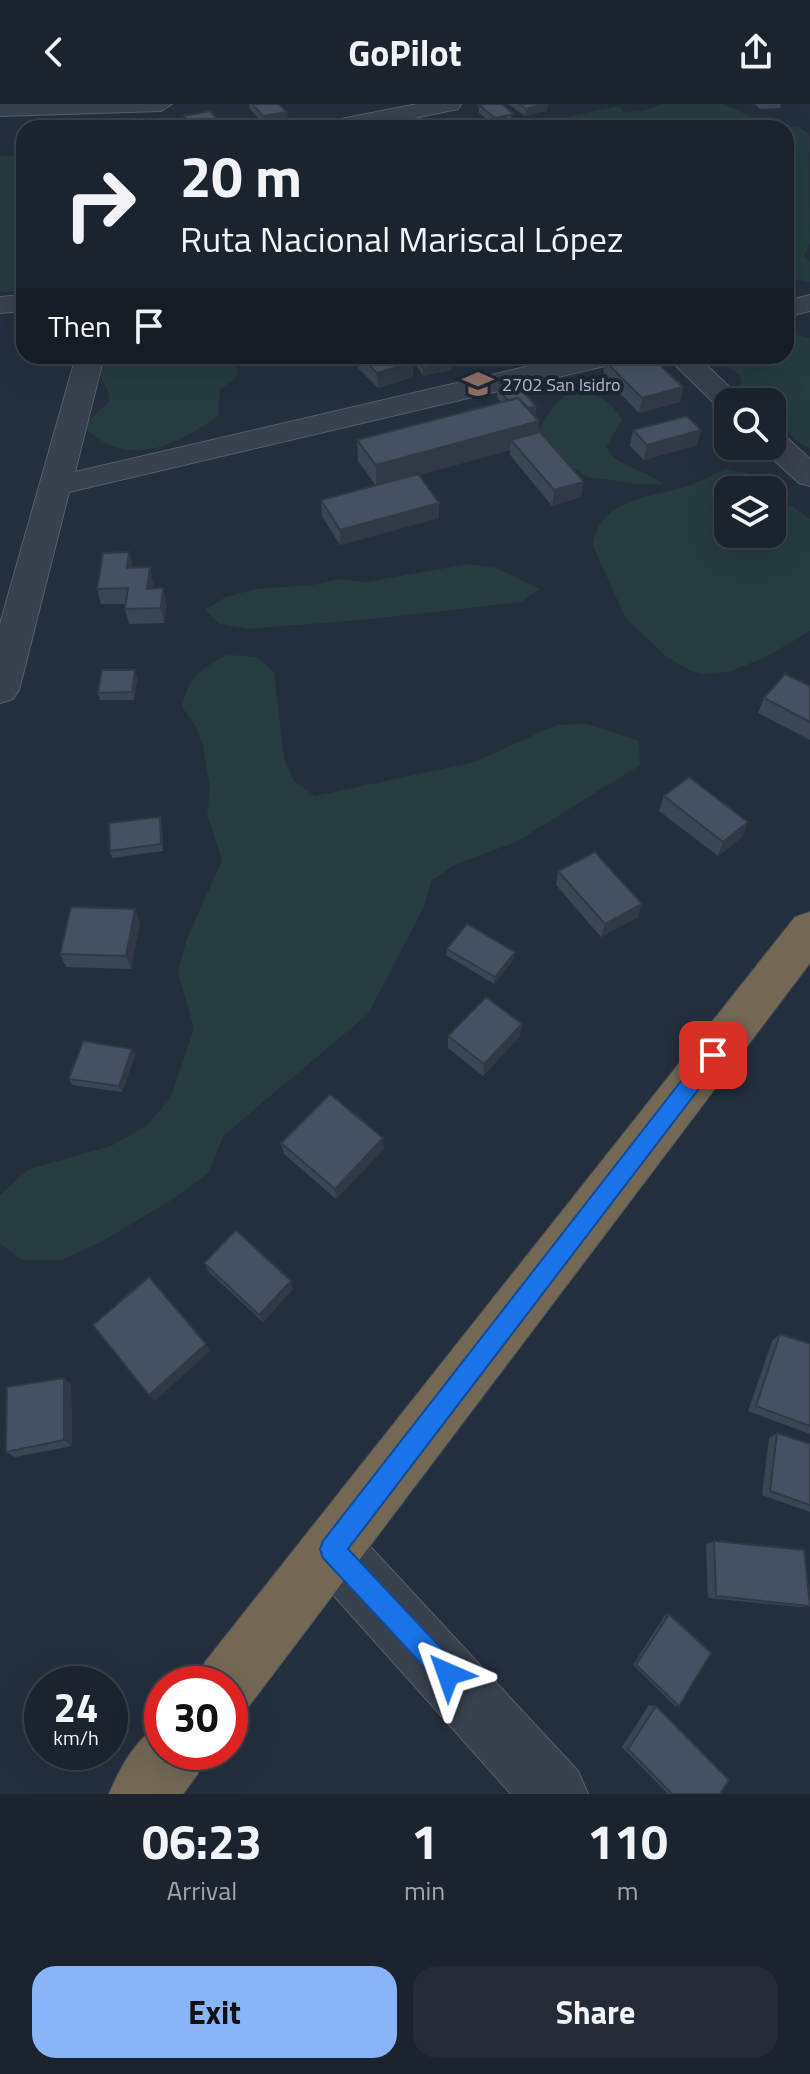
<!DOCTYPE html>
<html lang="en">
<head>
<meta charset="utf-8">
<style>
  :root { --surface:#1b232e; --page:#242b36; --text:#f1f3f6; --muted:#a0a4aa; --line:#39404a; --accent:#8ab4f8 }
  body { margin:0; font-family:"Titillium Web",sans-serif; background:var(--page); color:var(--text); height:100vh; display:flex; flex-direction:column; font-size:30px; white-space:nowrap }
  * { box-sizing:border-box; margin:0 }
  p { font-size:26px; color:var(--muted) }
  .icon { flex:none; width:44px; height:44px; fill:none; stroke:currentColor; stroke-width:2; stroke-linecap:round; stroke-linejoin:round }
  .map { position:relative; height:1690px; overflow:hidden }
  .panel { display:flex; flex-direction:column; background:var(--surface); flex:1 }
  .panel>* { flex:none }
  .banner { position:absolute; left:16px; top:16px; width:778px; height:244px; border-radius:24px; box-shadow:0 8px 32px #0002,0 0 0 2px var(--line); background:#1b232e; color:var(--text); overflow:hidden }
  .buttons { position:absolute; left:714px; top:284px; display:grid; gap:16px }
  .buttons a { display:grid; place-items:center; width:72px; height:72px; border-radius:16px; background:var(--surface); box-shadow:0 8px 32px #0002,0 0 0 2px var(--line); font-size:40px }
  .speed { position:absolute; left:24px; top:1562px; display:flex; gap:16px; font-size:40px; font-weight:700; text-align:center }
  .speed>* { display:grid; place-content:center; width:104px; height:104px; border-radius:50%; background:var(--surface); box-shadow:0 8px 32px #0002,0 0 0 2px var(--line); line-height:1 }
  .speed small { font-size:20px; font-weight:400 }
  .speed .limit { border:12px solid #d22; background:#fff; color:#111 }
  .pin { position:absolute; display:grid; place-items:center; width:68px; height:68px; color:#fff; margin:-34px; border-radius:16px; box-shadow:0 4px 12px #0006 }
  .me { position:absolute; width:88px; margin:-44px; rotate:317deg; stroke-linejoin:round; filter:drop-shadow(0 0 6px #0008) }
  .turn { display:flex; align-items:center; gap:28px; height:168px; padding:0 32px; font-size:36px }
  .turn .icon { width:104px; height:104px; stroke-width:2.5 }
  .turn b { display:block; font-size:56px; line-height:68px }
  .then { display:flex; align-items:center; height:76px; padding:0 32px; background:#0003; gap:16px; font-size:30px }
  .eta { display:flex; justify-content:space-evenly; align-items:center; height:136px; text-align:center }
  .eta b { font-size:48px; font-weight:700; line-height:56px }
  .action { display:flex; gap:16px; margin-top:auto; padding:16px 32px }
  .action a { flex:1; height:92px; border-radius:24px; background:var(--accent); color:#111; font-size:32px; font-weight:700; line-height:92px; text-align:center }
  .action a+a { background:var(--page); color:var(--text) }
  header { display:flex; justify-content:space-between; align-items:center; height:104px; padding:0 32px; background:var(--surface); font-size:36px; font-weight:700 }
  .map>svg:first-child { display:block }
  .green { fill:#263c3f; fill-rule:evenodd }
  .lines { fill:none; stroke-linecap:round; stroke-linejoin:round }
  .minor-casing { stroke:#565f6c; stroke-width:2 }
  .highway-casing { stroke:#434c59; stroke-width:2 }
  .minor { fill:#38414e; fill-rule:evenodd }
  .highway { fill:#746855; fill-rule:evenodd }
  .wall { fill:#3b4654 }
  .shaded-wall { fill:#303945 }
  .building { fill:#455162; stroke:#303945; stroke-width:2 }
  .route { fill:#1a73e8; stroke:#114b97; stroke-width:2 }
  .labels { text-anchor:middle; dominant-baseline:central; stroke-width:8; stroke-linejoin:round; paint-order:stroke }
  .far-poi-label { font-size:18px; fill:#b4bcc9; stroke:#1d2633; text-anchor:start }
</style>
</head>
<body>
<header><svg class="icon" aria-label="back" viewBox="0 0 24 24"><path d="M15 5l-7 7 7 7"/></svg>GoPilot<svg class="icon" aria-label="share" viewBox="0 0 24 24"><path d="M12 15V3M7 8l5-5 5 5M5 13v7h14v-7"/></svg></header>
<div class="map">
<svg width="810" height="1690" viewBox="0 0 810 1690">
  <rect width="100%" height="100%" fill="#242f3e"/>
  <g class="green">
    <path d="M663,0h61l36,17 39,6 10,7 1,109 -6,13 6,6v20l-24,-4v-150h-243l16,-9 60,-13 5,6 19,-1z"/>
    <path d="M24,51v121l-4,15 -20,1v-136z"/>
    <path d="M786,228l24,6v110c-16,-7 -22,-13 -26,-31l-12,-9v-6c-14,0 -22,-5 -32,-15l2,-6 -3,-6 -27,-19h74z"/>
    <path d="M108,252h122l8,16 -3,7 -15,10 -2,27c-44,30 -88,54 -133,12l3,-7 21,-19 1,-6 -12,-25z"/>
    <path d="M577,286c18,1 38,14 45,30l-16,27c11,21 40,22 57,37h-25l-50,-7 -28,-17 -23,-25c7,-18 22,-40 40,-45z"/>
    <path d="M725,365l38,7 17,22 30,21v112l-44,26 -35,14 -27,3 -14,-3 -24,-15 -40,-37 -33,-73c5,-47 57,-49 92,-59 14,-4 27,-12 40,-18zM728,386h44v44h-44z"/>
    <path d="M468,460l28,4 43,21 -17,13 -140,16 -135,11 -27,-5 -15,-14 21,-13 29,-8 57,-4 27,-6 27,3z"/>
    <path d="M228,551l29,2 17,15 10,86 9,22 22,16 160,-34 81,-37 31,-1 52,17 1,24 -124,77 -60,22 -25,17 -7,26 -56,107 -144,121 -16,38 -32,24 -75,45 -40,18h-40l-21,-17v-48l29,-26 82,-23 35,-20 24,-27 24,-70 -16,-57 8,-31 36,-81 -15,-46 3,-24 -7,-45 -8,-20 -13,-18c7,-31 19,-39 46,-52z"/>
  </g>
  <g class="lines">
    <g class="minor-casing">
      <g id="minor">
        <path d="M0,0h172l-11,7 -161,5z"/>
        <path d="M417,0h44l-3,5 -93,19h-45l3,-5 8,-2z"/>
        <path d="M24,191v16l-24,2v-16z"/>
        <path d="M810,191v16l-24,6v-16z"/>
        <path d="M76,252h28l-29,116 497,-116h51l-4,6 -10,3 -540,127 -50,198 -6,9 -13,4v-79z"/>
        <path d="M666,252h31l48,46h-17v8l-9,-2z"/>
        <path d="M772,328l11,2 27,25v27l-11,-3 -38,-35 11,-2z"/>
        <path d="M332,1415l21,9 225,243 10,23h-77l-200,-224 -9,-21 9,-21z"/>
      </g>
    </g>
    <g class="highway-casing">
      <g id="highway">
        <path d="M810,808v51l-561,743 -19,8v-30h-35l10,-22 590,-745z"/>
        <path d="M162,1621v27h44l-9,23 -14,19h-74c10,-24 28,-59 53,-69z"/>
      </g>
    </g>
    <use href="#minor" class="minor"/>
    <use href="#highway" class="highway"/>
  </g>
  <g class="wall">
    <path d="M249,0h30l9,15 -24,5 -14,-15z"/>
    <path d="M508,0h40l-1,7 -22,5z"/>
    <path d="M755,0h26l-1,4 -20,1z"/>
    <path d="M479,1l35,14 10,9h-66v-1l30,-7 -9,-7z"/>
    <path d="M184,12l40,11v1h-36l-3,-5z"/>
    <path d="M357,252h50l6,21 -35,11 -20,-20z"/>
    <path d="M412,252h36l4,6 -1,8 -28,6 -7,-11v-5z"/>
    <path d="M605,257l78,26 -3,15 -41,11 -36,-37z"/>
    <path d="M497,285l39,17v8l-3,1 6,6 -1,11 43,65 -29,9 -42,-51v-5l-91,25 20,43 -99,27 -18,-29 -1,-16 55,-14 -18,-25 -1,-21 144,-38 -4,-5z"/>
    <path d="M633,326h68l-4,15 -53,15 -14,-14z"/>
    <path d="M129,448l4,16 20,15 -1,6 15,15 -3,19 -35,1 -4,-15 1,-5h-25l-4,-15z"/>
    <path d="M137,574l-3,22h-34l-2,-7z"/>
    <path d="M810,582v54l-52,-27 6,-15z"/>
    <path d="M664,692l79,40 -25,20 -59,-45z"/>
    <path d="M162,720l1,27 -51,7 -2,-7z"/>
    <path d="M558,767l80,46 -37,20 -45,-52z"/>
    <path d="M140,818l-9,47 -65,-2 -6,-13z"/>
    <path d="M447,845l67,10 -20,25 -48,-29z"/>
    <path d="M448,932h72l-37,40 -35,-28z"/>
    <path d="M132,945l3,6 -13,37 -50,-7 -3,-6z"/>
    <path d="M281,1039l103,6 -48,50 -52,-45z"/>
    <path d="M204,1159l89,26 -30,33 -54,-50z"/>
    <path d="M780,1230l30,10v90l-62,-23 24,-70z"/>
    <path d="M71,1280l1,62 -57,11 -9,-5z"/>
    <path d="M777,1329l33,11v68l-48,-17 7,-57z"/>
    <path d="M714,1437l96,65 -10,1 -92,-9 -2,-54z"/>
    <path d="M669,1510l10,92h-4l-42,-41 32,-50z"/>
    <path d="M649,1601l7,1 64,88h-52l-46,-47z"/>
  </g>
  <g class="shaded-wall">
    <path d="M544,0h4l-1,7 -22,5 1,-7z"/>
    <path d="M287,8l1,7 -24,5 -1,-8z"/>
    <path d="M272,252h32l-31,7z"/>
    <path d="M413,258v15l-35,11 -1,-15z"/>
    <path d="M452,258l-1,8 -28,6v-8z"/>
    <path d="M683,283l-3,15 -41,11 3,-15z"/>
    <path d="M536,302v8l-20,5 1,-8z"/>
    <path d="M539,317l-2,22 -26,-3 -1,10 -134,37v-22z"/>
    <path d="M701,326l-4,15 -53,15 3,-15z"/>
    <path d="M584,378l-3,15 -29,9 2,-16z"/>
    <path d="M439,399v15l-99,27v-15z"/>
    <path d="M129,448l4,16h-6z"/>
    <path d="M150,463l3,16 -3,21 -3,-15z"/>
    <path d="M163,484l4,16 -3,19 -3,-15z"/>
    <path d="M135,566l2,8 -3,22 -2,-8z"/>
    <path d="M160,713l2,7 1,27 -2,-7z"/>
    <path d="M748,718l-5,14 -25,20 5,-14z"/>
    <path d="M642,800l-4,13 -37,20 4,-13z"/>
    <path d="M135,805l5,13 -9,47 -5,-13z"/>
    <path d="M515,848l-1,7 -20,25 1,-7z"/>
    <path d="M522,920l-2,12 -37,40 1,-12z"/>
    <path d="M132,945l3,6 -13,37 -3,-6z"/>
    <path d="M383,1034l1,11 -48,50 -1,-10z"/>
    <path d="M291,1177l2,8 -30,33 -4,-7z"/>
    <path d="M206,1240l4,7 -55,50 -6,-6z"/>
    <path d="M64,1274l7,6 1,62 -8,-6z"/>
  </g>
  <g class="building">
    <path d="M252,0h27l8,8 -24,4z"/>
    <path d="M486,0h16l12,10 -19,4 -16,-13z"/>
    <path d="M519,0h25l-18,5z"/>
    <path d="M210,7l14,16 -31,1 -9,-12z"/>
    <path d="M510,12l14,12h-65l-1,-1z"/>
    <path d="M360,252h47l6,6 -36,11z"/>
    <path d="M421,252h27l4,6 -29,6 -7,-11z"/>
    <path d="M625,252h26l32,31 -41,11 -37,-37z"/>
    <path d="M516,280l20,22 -8,2 -10,-10 -10,2 -11,-11z"/>
    <path d="M518,294l21,23 -163,44 -19,-25z"/>
    <path d="M687,312l14,14 -54,15 -14,-15z"/>
    <path d="M540,328l44,50 -30,8 -43,-50z"/>
    <path d="M418,370l21,29 -99,27 -19,-30z"/>
    <path d="M129,448l-2,16 23,-1 -3,22 16,-1 -2,20 -36,1 3,-21 -31,1 6,-36z"/>
    <path d="M102,566h33l-3,22 -34,1z"/>
    <path d="M785,570l25,12v36l-46,-24z"/>
    <path d="M689,673l59,45 -25,20 -59,-46z"/>
    <path d="M160,713l1,27 -51,7 -1,-28z"/>
    <path d="M595,748l47,52 -37,20 -47,-53z"/>
    <path d="M71,803l64,2 -9,47 -66,-2z"/>
    <path d="M467,820l48,28 -20,25 -48,-28z"/>
    <path d="M486,893l36,27 -38,40 -36,-28z"/>
    <path d="M83,937l49,8 -13,37 -50,-7z"/>
    <path d="M330,990l53,44 -48,51 -54,-46z"/>
    <path d="M236,1126l55,51 -32,34 -55,-52z"/>
    <path d="M149,1173l57,67 -57,51 -56,-70z"/>
    <path d="M780,1230l30,10v82l-54,-20z"/>
    <path d="M64,1274v62l-58,12 1,-65z"/>
    <path d="M777,1329l33,11v61l-40,-14z"/>
    <path d="M714,1437l90,9 6,56 -94,-10z"/>
    <path d="M669,1510l42,39 -32,53 -43,-41z"/>
    <path d="M656,1602l73,74 -9,14h-48l-44,-45z"/>
  </g>
  <path class="route" d="M713,943l7,2 3,6 -3,6 -372,488 109,116 4,9 -4,9 -9,4 -9,-4 -116,-125 -3,-9 3,-8 383,-492z"/>
  <defs>
    <g id="school-bare" transform="scale(2.4)"><path d="M0-5L7-2L0 1L-7-2ZM-4 1L0 2.5L4 1V4Q0 6-4 4Z" fill="#8d6e63" stroke="#1d2633" stroke-width="2.5" paint-order="stroke"/></g>
  </defs>
  <g fill-rule="evenodd">
    <use href="#school-bare" x="478" y="280"/>
  </g>
  <g class="labels">
    <g class="far-poi-label">
      <text x="502" y="280">2702 San Isidro</text>
    </g>
  </g>
</svg>
<div class="buttons">
<a><svg class="icon" aria-label="search" viewBox="0 0 24 24"><circle cx="10" cy="10" r="6"/><path d="M15 15l6 6"/></svg></a>
<a><svg class="icon" aria-label="layers" viewBox="0 0 24 24"><path d="M12 4l9 5-9 5-9-5zM3 14l9 5 9-5"/></svg></a>
</div>
<div class="speed"><div>24<small>km/h</small></div><div class="limit">30</div></div>
<div class="pin" style="left:713px;top:951px;background:#d93025"><svg class="icon" aria-label="arrive" viewBox="0 0 24 24"><path d="M6 21V4h12l-3 4 3 4H6"/></svg></div>
<svg class="me" style="left:448px;top:1570px" viewBox="-20 -20 40 40"><path d="M0-17L14 15 0 8-14 15z" fill="#1a73e8" stroke="#fff" stroke-width="4"/></svg>
<div class="banner">
<div class="turn"><svg class="icon" aria-label="right" viewBox="0 0 24 24"><path d="M7 20v-9h11M14 6l5 5-5 5"/></svg><div><b>20 m</b>Ruta Nacional Mariscal López</div></div>
<div class="then">Then<svg class="icon" aria-label="arrive" viewBox="0 0 24 24"><path d="M6 21V4h12l-3 4 3 4H6"/></svg></div>
</div>
</div>
<section class="panel">
<div class="eta">
<div><b>06:23</b><p>Arrival</p></div>
<div><b>1</b><p>min</p></div>
<div><b>110</b><p>m</p></div>
</div>
<div class="action"><a>Exit</a><a>Share</a></div>
</section>
</body>
</html>
